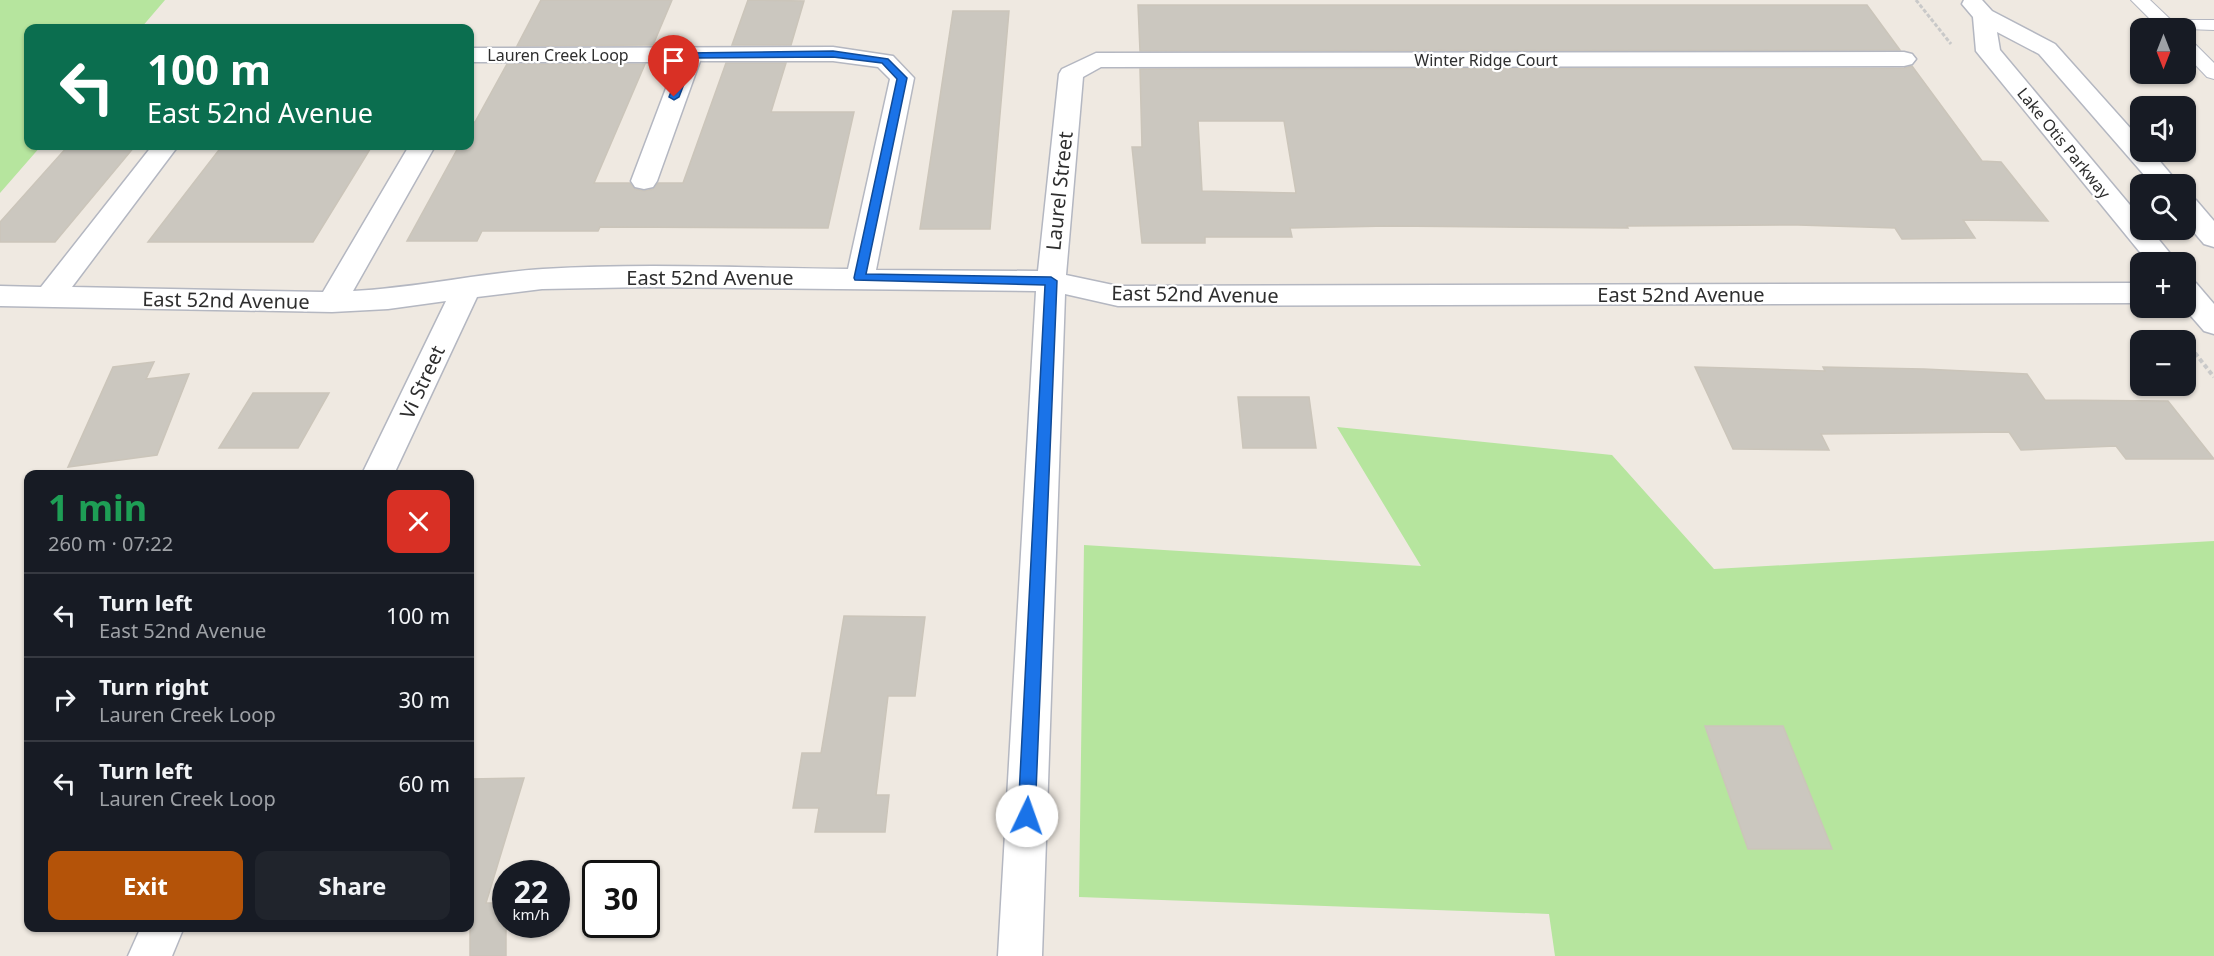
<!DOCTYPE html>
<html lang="en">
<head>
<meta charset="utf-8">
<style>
  :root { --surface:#171b24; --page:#20242c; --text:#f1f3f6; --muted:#9ea1a6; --line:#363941; --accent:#b45309 }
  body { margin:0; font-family:"Noto Sans",sans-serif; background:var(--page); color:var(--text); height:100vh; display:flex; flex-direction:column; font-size:22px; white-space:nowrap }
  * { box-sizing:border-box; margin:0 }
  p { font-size:20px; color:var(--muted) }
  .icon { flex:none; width:33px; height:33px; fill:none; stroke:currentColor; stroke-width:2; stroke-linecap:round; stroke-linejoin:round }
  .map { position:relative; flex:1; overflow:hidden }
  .drawer { position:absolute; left:24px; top:470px; width:450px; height:462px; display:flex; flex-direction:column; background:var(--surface); border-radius:12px; box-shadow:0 2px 4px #0004 }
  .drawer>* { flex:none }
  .top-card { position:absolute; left:24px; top:24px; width:450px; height:126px; border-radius:12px; box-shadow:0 2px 4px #0004; background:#0b6e4f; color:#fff; overflow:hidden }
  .needle { width:39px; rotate:180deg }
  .tools { position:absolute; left:2130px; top:18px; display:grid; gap:12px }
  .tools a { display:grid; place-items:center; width:66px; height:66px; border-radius:12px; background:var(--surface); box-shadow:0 2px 4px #0004; font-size:30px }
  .speed { position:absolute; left:492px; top:860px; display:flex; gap:12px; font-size:30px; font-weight:700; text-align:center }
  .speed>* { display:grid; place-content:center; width:78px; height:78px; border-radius:50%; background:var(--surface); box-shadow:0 2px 4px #0004; line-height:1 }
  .speed small { font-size:15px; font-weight:400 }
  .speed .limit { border:3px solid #111; border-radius:9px; background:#fff; color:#111 }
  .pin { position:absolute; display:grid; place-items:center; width:51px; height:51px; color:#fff; margin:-62px -26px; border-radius:50% 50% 50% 0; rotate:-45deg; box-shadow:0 0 6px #0007 }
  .pin .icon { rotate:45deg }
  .me { position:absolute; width:66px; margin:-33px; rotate:3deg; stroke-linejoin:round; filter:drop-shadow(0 0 4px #0008) }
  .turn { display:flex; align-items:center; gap:21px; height:126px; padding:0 24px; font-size:27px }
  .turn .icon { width:78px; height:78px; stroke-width:2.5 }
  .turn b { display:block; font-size:42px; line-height:51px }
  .round { display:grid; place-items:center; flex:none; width:63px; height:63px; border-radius:12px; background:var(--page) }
  .head { display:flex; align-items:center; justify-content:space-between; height:102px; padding:0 24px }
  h1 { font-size:36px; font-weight:700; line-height:45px; color:#1e9e55 }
  .cta { display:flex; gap:12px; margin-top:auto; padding:12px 24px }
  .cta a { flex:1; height:69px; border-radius:12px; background:var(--accent); color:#fff; font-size:24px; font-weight:700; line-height:69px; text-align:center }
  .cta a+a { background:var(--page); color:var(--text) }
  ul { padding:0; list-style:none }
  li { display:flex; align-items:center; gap:18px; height:84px; padding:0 24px; border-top:2px solid var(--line) }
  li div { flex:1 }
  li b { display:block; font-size:22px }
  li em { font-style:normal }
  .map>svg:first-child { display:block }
  .green { fill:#b6e59e }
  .building { fill:#cbc7bf; stroke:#cbc5ba; stroke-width:1.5; fill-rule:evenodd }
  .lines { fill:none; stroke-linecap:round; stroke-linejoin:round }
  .lane-casing { stroke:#b4b7c1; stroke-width:2 }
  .street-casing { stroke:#b4b7c1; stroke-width:3 }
  .secondary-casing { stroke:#b4b7c1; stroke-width:3 }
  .path-far1 { stroke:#c9c9c9; stroke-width:3; stroke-dasharray:4 2; stroke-linecap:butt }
  .path { stroke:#c9c9c9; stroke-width:4; stroke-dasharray:4.5 3; stroke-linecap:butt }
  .lane { fill:#fff; fill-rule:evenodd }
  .street { fill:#fff; fill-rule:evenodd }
  .secondary { fill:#fff; fill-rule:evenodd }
  .route { fill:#1a73e8; stroke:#114b97; stroke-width:1.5 }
  .labels { text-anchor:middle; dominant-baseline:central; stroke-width:4.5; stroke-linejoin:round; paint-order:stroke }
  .far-street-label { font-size:16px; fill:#2e2e2e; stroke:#fff }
  .street-label { font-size:20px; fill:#2e2e2e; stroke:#fff }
</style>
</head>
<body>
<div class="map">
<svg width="2214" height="956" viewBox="0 0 2214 956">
  <rect width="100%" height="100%" fill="#efe9e1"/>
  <g class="green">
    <path d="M0,0h165l-24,28h-113v118h13l-41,47z"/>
    <path d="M1337,427l275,28 102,114 500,-28v415h-659l-6,-42 -470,-17 5,-352 337,21z"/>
  </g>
  <g class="building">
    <path d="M541,0h131l-19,45 -136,1z"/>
    <path d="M748,0l56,1 -13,44h-59z"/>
    <path d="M1138,5h729l33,45 -760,1z"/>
    <path d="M953,11h56l-19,218h-70z"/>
    <path d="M726,63h60l-15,49h83l-26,116 -228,-1 -2,4h-116l-5,10h-70l52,-95h11v-19l2,-5h3l32,-58h138l-51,119h36l5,6 9,2 9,-2 5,-6h25z"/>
    <path d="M1912,66l70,95 19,1 47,59 -85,-1 12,18 -73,1 -7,-11 -97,-3 -171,1 1,2 -239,-2 -99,2 2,9h-87v6h-63l-10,-96h10l-2,-78 764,-1zM1198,121h86l12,72 -94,-2z"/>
    <path d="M68,146h67l-80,96h-55v-20z"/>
    <path d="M222,146h150l-59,96h-165z"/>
    <path d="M154,362l-8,17 43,-5 -32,81 -89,12 45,-100z"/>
    <path d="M1695,367l130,4 -2,-4 101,2 103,5 18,26 123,1 46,58h-88l-10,-13 -95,4 -12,-18 -188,2 8,16 -96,-1z"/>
    <path d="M253,393h76l-31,55h-79z"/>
    <path d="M1238,397h71l7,51h-73z"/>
    <path d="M844,616l81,1 -10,79h-27l-12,99h13l-4,37h-70l4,-24h-26l9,-55h19z"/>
    <path d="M1705,726h78l49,123h-84z"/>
    <path d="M524,778l-38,125h20v53h-36v-177z"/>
  </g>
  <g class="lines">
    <g class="lane-casing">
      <g id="lane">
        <path d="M2131,0h19l21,20h43v10l-55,-2z"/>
        <path d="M2186,40l6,1 22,22v16l-7,-2 -21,-22z"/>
      </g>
    </g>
    <g class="street-casing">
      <g id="street">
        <path d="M833,47l60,9 21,22 -38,192 162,1 21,-197 3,-5 34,-16 808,-1 8,2 4,5 -4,5 -8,2 -803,1 -18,10 -17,198 52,11 1022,-3v20l-1022,3 -53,-12 -23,662h-44l38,-665 -387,-4 -107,2 -65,8 -83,177h-32l84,-173 -58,8 -56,3 -332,-6v-20l41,1 111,-141h26l-106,141 251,5 86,-146h26l-82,145c64,-3 126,-18 190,-22 101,-6 203,-1 305,0l42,-190 -12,-12 -45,-6h-133l-43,120 -4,6 -9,2 -9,-2 -4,-6 45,-119h-206v-14z"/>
        <path d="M141,927h43l-12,29h-44z"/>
      </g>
    </g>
    <g class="secondary-casing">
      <g id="secondary">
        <path d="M1964,0h18l10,11 63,33 85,95v13h12l27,32h-27l-113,-130 -42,-22 3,18 140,167v13h11l26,32h-29l-168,-206 -4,-5 -3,-34 -11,-13z"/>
        <path d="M2186,197l10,3 18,21v26l-10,-3 -18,-21z"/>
        <path d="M2186,280l10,3 18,21v30l-10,-3 -20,-23z"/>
      </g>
    </g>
    <path class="path-far1" d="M1916,0l35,44"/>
    <path class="path" d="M2195,353l19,24"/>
    <use href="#lane" class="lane"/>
    <use href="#street" class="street"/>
    <use href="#secondary" class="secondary"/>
  </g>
  <path class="route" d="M833,51l55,8 19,19 -41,196 185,3 6,4 -22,535 -2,6 -6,2 -6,-2 -3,-6 27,-531 -190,-5 -1,-2 43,-199 -15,-16 -49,-6 -139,1 -15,39 -5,3 -5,-3 17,-44z"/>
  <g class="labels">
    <g class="far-street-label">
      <text x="558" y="55">Lauren Creek Loop</text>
      <text x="1486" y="60">Winter Ridge Court</text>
      <text transform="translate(2064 143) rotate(51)">Lake Otis Parkway</text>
    </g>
    <g class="street-label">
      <text transform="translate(1059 191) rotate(-84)">Laurel Street</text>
      <text x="710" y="277">East 52nd Avenue</text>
      <text transform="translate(1195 294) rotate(1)">East 52nd Avenue</text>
      <text x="1681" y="294">East 52nd Avenue</text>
      <text transform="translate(226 300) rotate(1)">East 52nd Avenue</text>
      <text transform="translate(422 382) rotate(-65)">Vi Street</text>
    </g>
  </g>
</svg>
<div class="tools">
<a><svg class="needle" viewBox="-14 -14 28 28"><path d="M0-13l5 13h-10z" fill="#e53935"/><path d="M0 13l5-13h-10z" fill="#9ea1a6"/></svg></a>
<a><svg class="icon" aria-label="sound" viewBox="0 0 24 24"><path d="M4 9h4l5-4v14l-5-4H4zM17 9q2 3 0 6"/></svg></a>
<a><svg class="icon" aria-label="search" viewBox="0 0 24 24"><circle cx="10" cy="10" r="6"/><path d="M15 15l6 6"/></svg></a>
<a>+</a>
<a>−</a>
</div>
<div class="speed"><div>22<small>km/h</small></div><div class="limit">30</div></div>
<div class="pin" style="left:674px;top:97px;background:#d93025"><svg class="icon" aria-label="arrive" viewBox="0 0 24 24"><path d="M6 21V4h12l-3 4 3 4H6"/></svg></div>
<svg class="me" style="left:1027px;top:816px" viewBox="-20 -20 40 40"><circle r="19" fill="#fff"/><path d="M0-13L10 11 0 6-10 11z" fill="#1a73e8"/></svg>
<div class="top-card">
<div class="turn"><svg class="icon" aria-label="left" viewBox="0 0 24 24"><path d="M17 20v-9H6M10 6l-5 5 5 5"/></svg><div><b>100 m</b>East 52nd Avenue</div></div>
</div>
<section class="drawer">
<div class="head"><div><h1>1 min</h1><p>260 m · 07:22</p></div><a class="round" style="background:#d93025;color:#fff"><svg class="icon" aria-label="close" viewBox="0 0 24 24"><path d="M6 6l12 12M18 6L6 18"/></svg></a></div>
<ul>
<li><svg class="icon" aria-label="left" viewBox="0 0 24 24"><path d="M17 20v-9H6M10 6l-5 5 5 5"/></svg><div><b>Turn left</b><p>East 52nd Avenue</p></div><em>100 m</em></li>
<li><svg class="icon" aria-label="right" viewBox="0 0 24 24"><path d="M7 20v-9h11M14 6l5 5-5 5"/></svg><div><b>Turn right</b><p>Lauren Creek Loop</p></div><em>30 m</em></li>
<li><svg class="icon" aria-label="left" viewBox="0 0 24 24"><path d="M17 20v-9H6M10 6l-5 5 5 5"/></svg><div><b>Turn left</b><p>Lauren Creek Loop</p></div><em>60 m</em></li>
</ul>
<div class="cta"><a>Exit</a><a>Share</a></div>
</section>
</div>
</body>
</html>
